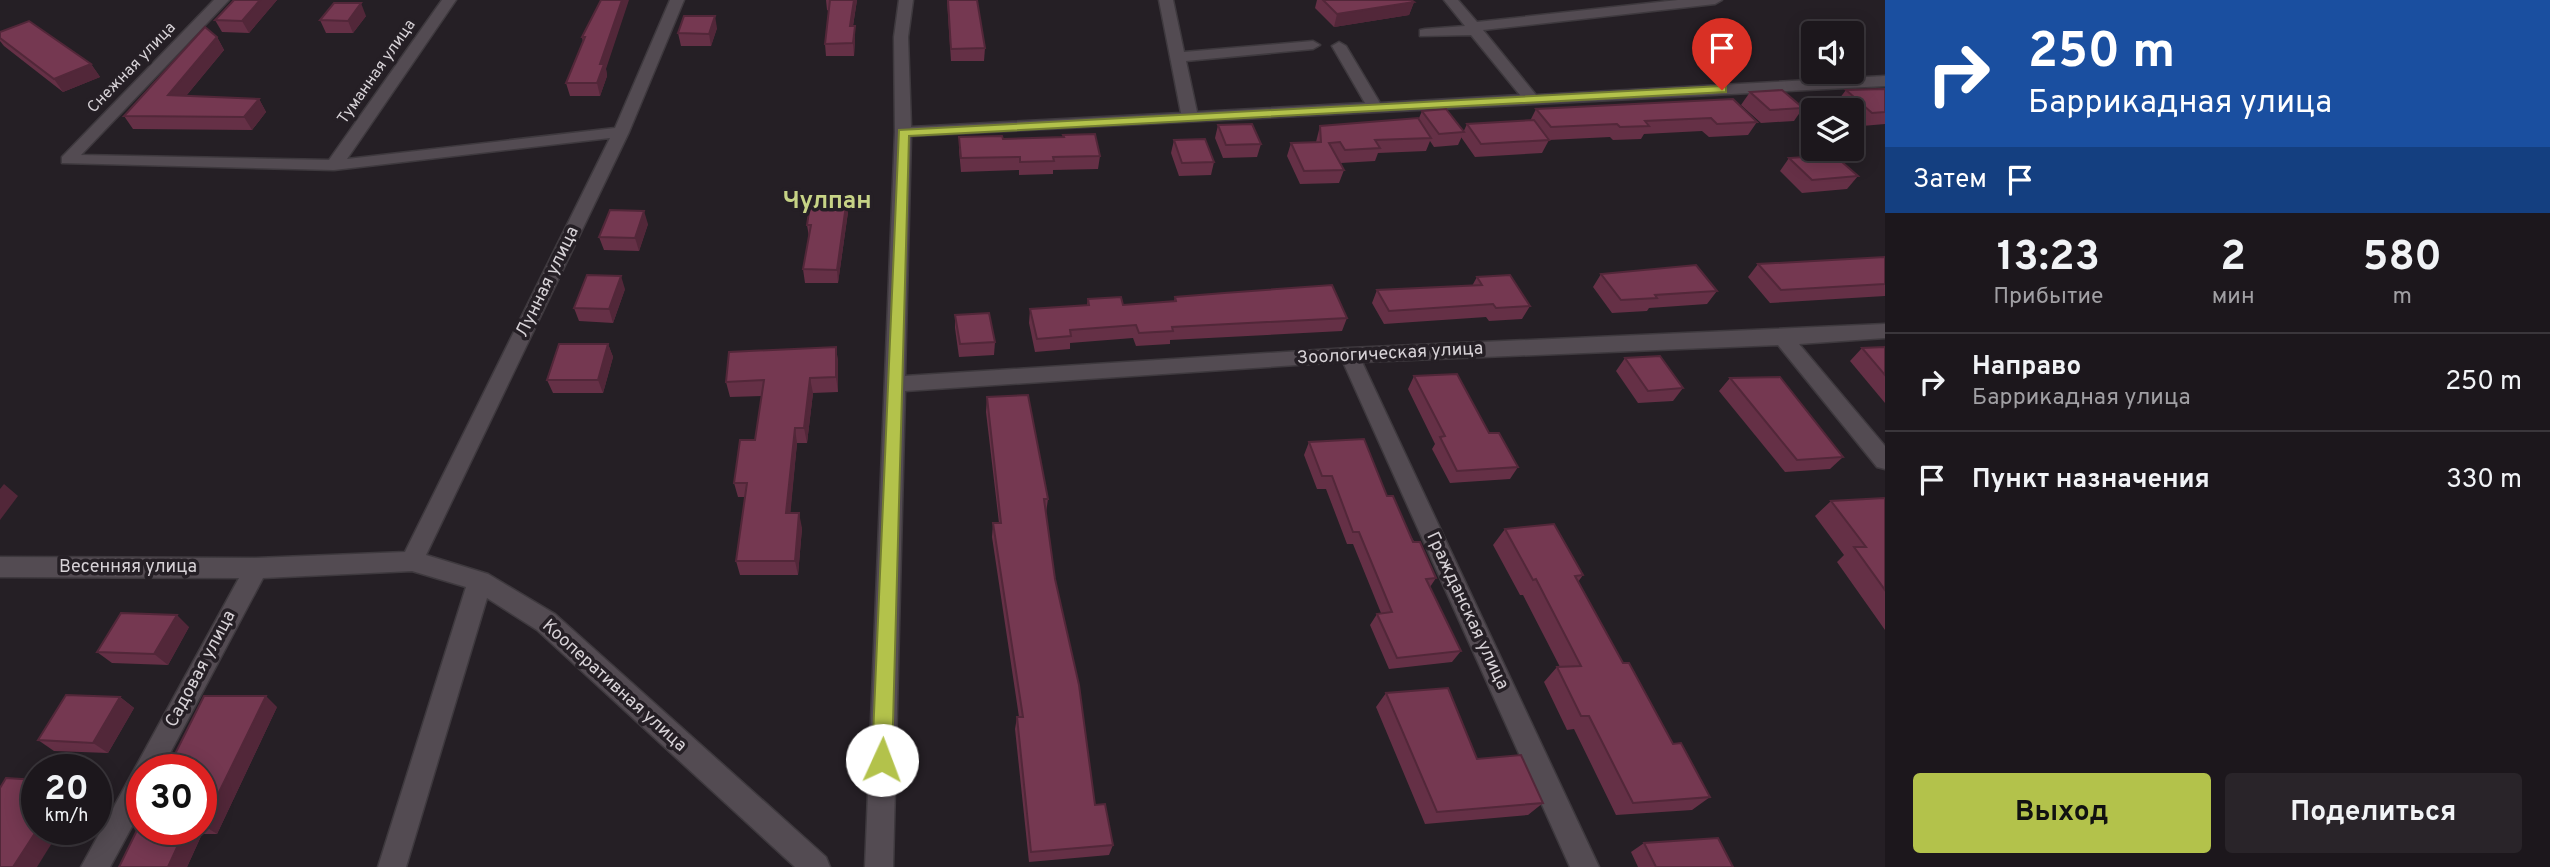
<!DOCTYPE html>
<html lang="ru">
<head>
<meta charset="utf-8">
<style>
  :root { --surface:#1c171c; --page:#292429; --text:#f1f3f6; --muted:#a09fa3; --line:#3a363b; --accent:#b3c24b }
  body { margin:0; font-family:Overpass,sans-serif; background:var(--page); color:var(--text); height:100vh; display:flex; flex-direction:column; font-size:26px; white-space:nowrap }
  * { box-sizing:border-box; margin:0 }
  p { font-size:23px; color:var(--muted) }
  .icon { flex:none; width:38px; height:38px; fill:none; stroke:currentColor; stroke-width:2; stroke-linecap:round; stroke-linejoin:round }
  .map { position:relative; flex:1; overflow:hidden }
  .side { display:flex; flex-direction:column; background:var(--surface); width:665px }
  .side>* { flex:none }
  .hud { background:#1a4fa0; color:#fff; overflow:hidden }
  .controls { position:absolute; left:1801px; top:21px; display:grid; gap:14px }
  .controls a { display:grid; place-items:center; width:63px; height:63px; border-radius:7px; background:var(--surface); box-shadow:0 4px 18px #0003,0 0 0 2px var(--line); font-size:35px }
  .speed { position:absolute; left:21px; top:754px; display:flex; gap:14px; font-size:35px; font-weight:700; text-align:center }
  .speed>* { display:grid; place-content:center; width:91px; height:91px; border-radius:50%; background:var(--surface); box-shadow:0 4px 18px #0003,0 0 0 2px var(--line); line-height:1 }
  .speed small { font-size:18px; font-weight:400 }
  .speed .limit { border:10px solid #d22; background:#fff; color:#111 }
  .pin { position:absolute; display:grid; place-items:center; width:60px; height:60px; color:#fff; margin:-72px -30px; border-radius:50% 50% 50% 0; rotate:-45deg; box-shadow:0 0 7px #0007 }
  .pin .icon { rotate:45deg }
  .me { position:absolute; width:77px; margin:-38px; rotate:2deg; stroke-linejoin:round; filter:drop-shadow(0 0 5px #0008) }
  .turn { display:flex; align-items:center; gap:24px; height:147px; padding:0 28px; font-size:32px }
  .turn .icon { width:91px; height:91px; stroke-width:2.5 }
  .turn b { display:block; font-size:49px; line-height:60px }
  .then { display:flex; align-items:center; height:66px; padding:0 28px; background:#0003; gap:14px; font-size:26px }
  .eta { display:flex; justify-content:space-evenly; align-items:center; height:119px; text-align:center }
  .eta b { font-size:42px; font-weight:700; line-height:49px }
  .action { display:flex; gap:14px; margin-top:auto; padding:14px 28px }
  .action a { flex:1; height:80px; border-radius:7px; background:var(--accent); color:#111; font-size:28px; font-weight:700; line-height:80px; text-align:center }
  .action a+a { background:var(--page); color:var(--text) }
  ul { padding:0; list-style:none }
  li { display:flex; align-items:center; gap:21px; height:98px; padding:0 28px; border-top:2px solid var(--line) }
  li div { flex:1 }
  li b { display:block; font-size:26px }
  li em { font-style:normal }
  main { display:flex; flex:1; min-height:0 }
  .map>svg:first-child { display:block }
  .lines { fill:none; stroke-linecap:round; stroke-linejoin:round }
  .minor-casing { stroke:#3e393e; stroke-width:3 }
  .minor { fill:#534b52; fill-rule:evenodd }
  .wall { fill:#653046 }
  .shaded-wall { fill:#522739 }
  .building { fill:#753851; stroke:#522739; stroke-width:2 }
  .route { fill:#b3c24b; stroke:#747e31; stroke-width:2 }
  .labels { text-anchor:middle; dominant-baseline:central; stroke-width:7; stroke-linejoin:round; paint-order:stroke }
  .far-street-label { font-size:16px; fill:#d7d2d7; stroke:#251f25 }
  .street-label { font-size:18px; fill:#d7d2d7; stroke:#251f25 }
  .district-label { font-size:24px; font-weight:bold; fill:#c7d386; stroke:#251f25 }
</style>
</head>
<body>
<main>
<div class="map">
<svg width="1885" height="867" viewBox="0 0 1885 867">
  <rect width="100%" height="100%" fill="#251f25"/>
  <g class="lines">
    <g class="minor-casing">
      <g id="minor">
        <path d="M214,0h15l-148,155 248,5 113,-160h14l-109,159 268,-31 55,-128h14l-55,132 -203,423 62,19 67,40 271,243 4,10h-35l-258,-237 -50,-32 -81,269h-28l88,-280 -54,-16 -149,7 -102,192h-19v38l-32,59h-29l158,-289 -239,-1v-20l256,1 149,-6 205,-414 -276,32 -272,-7v-6z"/>
        <path d="M899,0h14l-5,37 3,90 270,-14 -22,-113h14l11,52 129,-11 7,4 -7,4 -127,12 11,51 168,-9 -33,-57 7,-4 7,4 34,57 140,-8 -49,-60 -51,1v-6l5,-1 40,-3 -21,-26h14l19,22 201,-22h44l-7,4 -232,26 53,65 349,-19v10l-974,50 -6,240 444,-28 536,-24v14l-86,6 86,102v23l-8,-2 -99,-122 -416,17 237,505h-29l-227,-505 -438,29 -12,476h-28l30,-735 -1,-95z"/>
      </g>
    </g>
    <use href="#minor" class="minor"/>
  </g>
  <g class="wall">
    <path d="M234,0h43l-28,33 -27,-1 -7,-12z"/>
    <path d="M601,0l5,69 1,7 -7,20h-30l-4,-13 17,-41 -1,-5z"/>
    <path d="M826,0h31l-4,26 2,12 -1,18h-28l-1,-12 4,-33 -2,-1z"/>
    <path d="M947,0h30l8,48 -1,13h-33z"/>
    <path d="M1317,0h94l3,2 -5,13 -75,12 -19,-19z"/>
    <path d="M366,16l-13,17h-27l-6,-13z"/>
    <path d="M717,28l-6,18h-30l-3,-13z"/>
    <path d="M0,32l91,32 9,13 -37,15 -59,-46 -4,-5z"/>
    <path d="M217,37l7,13 -38,46 73,3 7,13 -14,18 -119,-1 -9,-13z"/>
    <path d="M1885,89v35l-23,2 -10,-10v-6h-7l-9,-7 10,-13z"/>
    <path d="M1750,92l53,16 -9,13 -33,2 -20,-18z"/>
    <path d="M1733,99l24,23 -9,13 -39,2 -7,-6 -58,3 -3,5 -28,1 -3,-3 -61,3 -7,13 -67,4 -14,-20 6,-13 63,-3 6,-12z"/>
    <path d="M1422,111l42,21 -6,13 -24,2 -4,-6 -4,10 -48,2 -3,8 -34,2 3,7 -5,13 -39,1 -13,-28 4,-13 25,-1 4,-16 99,-8z"/>
    <path d="M1218,125l43,19 -4,13 -34,1 -8,-20z"/>
    <path d="M1063,135l37,21 -2,13 -45,1v4l-34,1v-5l-58,2 -2,-22v-13l44,2 60,-2z"/>
    <path d="M1174,140l40,22 -3,13 -32,1 -8,-23z"/>
    <path d="M1789,158l69,18 -11,13 -45,4 -22,-22z"/>
    <path d="M847,198l1,14 -10,71h-33l-2,-14 6,-32 -2,-12z"/>
    <path d="M648,224l-9,27 -35,-1 -5,-13z"/>
    <path d="M1885,257v39l-115,7 -22,-26 10,-13z"/>
    <path d="M1601,274l116,17 -10,13 -58,4 -2,3 -35,2 -19,-26z"/>
    <path d="M1477,277l53,29 -8,13 -33,2 -3,-4 -102,7 -12,-21 5,-13 95,-4z"/>
    <path d="M625,289l-12,34 -34,-2 -5,-13z"/>
    <path d="M1175,297l172,21 -5,13 -172,9v4l-34,2 -3,-8 -63,5v6l-35,3 -6,-29 1,-14 57,-4 1,-6 35,6 51,-4z"/>
    <path d="M955,315l40,27 -1,13 -35,2 -4,-29z"/>
    <path d="M608,344l5,13 -10,36h-50l-6,-13z"/>
    <path d="M836,347l2,15v30l-25,1 -6,50h-10l-7,70 12,15 -4,47h-58l-4,-14 9,-64h-7l-4,-14 21,-43 7,-44 -32,1 -4,-15z"/>
    <path d="M1885,347v56l-35,-42 12,-13z"/>
    <path d="M1625,358l58,30 -10,13 -35,2 -22,-32z"/>
    <path d="M1414,376l75,57 29,34 -8,12 -60,4 -18,-34 3,-5 -27,-55z"/>
    <path d="M1730,378l113,79 -13,12 -45,3 -66,-81z"/>
    <path d="M987,397l61,102 -2,14 9,66 40,226 18,40 -4,10 -80,7 -14,-133 2,-12h2l-27,-180 1,-14h6l-13,-111z"/>
    <path d="M1309,442l78,54 49,82 -6,9 31,64 -9,11 -63,7 -19,-44 7,-11 4,-1 -28,-69h-6l-21,-55h-9l-13,-34z"/>
    <path d="M1885,499v131l-48,-68 7,-7 -29,-39 16,-15z"/>
    <path d="M1505,529l78,46 -5,7 45,81 50,81 37,53 -18,13 -76,5 -42,-86 -7,1 -23,-48 13,-15h3l-37,-72h-3l-27,-50z"/>
    <path d="M189,627l-21,38 -56,-2 -15,-11z"/>
    <path d="M1386,693l91,66 66,44 -15,12 -103,9 -49,-117z"/>
    <path d="M120,697l14,11 -26,45 -54,-2 -16,-11z"/>
    <path d="M277,707l-60,127h-15l-15,33h-68l23,-37h59v-60z"/>
    <path d="M1644,843l89,24h-95l-7,-15z"/>
  </g>
  <g class="shaded-wall">
    <path d="M260,0h17l-28,33 -7,-12z"/>
    <path d="M622,0h7l-23,69 1,7 -7,20 -3,-13 3,-19z"/>
    <path d="M854,0h3l-6,38 -1,-12z"/>
    <path d="M1414,2l-5,13 -75,12 3,-13z"/>
    <path d="M361,3l5,13 -13,17 -5,-12z"/>
    <path d="M715,16l2,12 -6,18 -2,-12z"/>
    <path d="M855,26v12l-1,18 -1,-13z"/>
    <path d="M217,37l7,13 -48,58 -8,-13z"/>
    <path d="M91,64l9,13 -37,15 -9,-13z"/>
    <path d="M259,99l7,13 -14,18 -8,-13z"/>
    <path d="M847,198l1,14 -10,71 -1,-13z"/>
    <path d="M644,211l4,13 -9,27 -4,-13z"/>
    <path d="M621,276l4,13 -12,34 -4,-14z"/>
    <path d="M608,344l5,13 -10,36 -5,-13z"/>
    <path d="M836,347l2,15v30l-2,-15z"/>
    <path d="M810,378l3,15 -6,50 -3,-15z"/>
    <path d="M795,428l2,15 -8,85 -3,-15z"/>
    <path d="M4,484l14,12 -18,24v-31z"/>
    <path d="M799,513l3,15 -4,47 -3,-14z"/>
    <path d="M177,615l12,12 -21,38 -14,-11z"/>
    <path d="M266,696l11,11 -60,127 -14,-9z"/>
    <path d="M120,697l14,11 -26,45 -15,-10z"/>
    <path d="M37,830h23l-23,37h-24z"/>
    <path d="M185,830h10l7,4 -15,33h-19z"/>
  </g>
  <g class="building">
    <path d="M234,0h26l-18,21 -27,-1z"/>
    <path d="M601,0h21l-22,64h4l-7,19h-31l19,-46h-3z"/>
    <path d="M830,0h24l-4,26h5l-2,17 -28,1z"/>
    <path d="M948,0h29l8,48 -34,1z"/>
    <path d="M1323,0h88l3,2 -77,12z"/>
    <path d="M334,3h27l-13,18 -28,-1z"/>
    <path d="M684,16h31l-6,18 -31,-1z"/>
    <path d="M29,21l62,43 -37,15 -54,-41v-6z"/>
    <path d="M205,27l12,10 -49,58 91,4 -15,18 -120,-1z"/>
    <path d="M1885,89v23l-13,1 -26,-23z"/>
    <path d="M1782,90l21,18 -33,2 -20,-18z"/>
    <path d="M1733,99l24,23 -40,2 -6,-6 -66,3 4,5 -29,1 -3,-3 -66,3 -15,-18z"/>
    <path d="M1446,109l18,23 -25,2 -17,-23z"/>
    <path d="M1418,118l13,20 -56,2 5,8 -35,2 -5,-8 -11,1 15,27 -40,1 -13,-28 30,-1 -1,-16z"/>
    <path d="M1534,120l15,20 -68,4 -14,-20z"/>
    <path d="M1252,124l9,20 -35,1 -8,-20z"/>
    <path d="M1095,134l5,22 -47,1 1,4 -34,1v-5l-59,1 -2,-21 43,-1 1,3 61,-2 -1,-2z"/>
    <path d="M1205,139l9,23 -32,1 -8,-23z"/>
    <path d="M1834,155l24,21 -46,4 -23,-22z"/>
    <path d="M811,198h36l-10,72 -34,-1 8,-44h-4z"/>
    <path d="M610,210l34,1 -9,27 -36,-1z"/>
    <path d="M1885,257v27l-104,6 -23,-26z"/>
    <path d="M1696,265l21,26 -62,4 2,3 -36,2 -20,-26z"/>
    <path d="M587,275l34,1 -12,33 -35,-1z"/>
    <path d="M1510,275l20,31 -34,2 -3,-4 -104,7 -12,-21 105,-5 -5,-8z"/>
    <path d="M1332,285l15,33 -175,9 1,4 -34,2 -3,-8 -66,5 1,6 -34,3 -7,-30 59,-4 -1,-6 33,-2 2,8 53,-4 -1,-4 49,-4z"/>
    <path d="M989,313l6,29 -35,2 -5,-29z"/>
    <path d="M559,344h49l-10,36h-51z"/>
    <path d="M836,347v30l-26,1 -6,50h-9l-9,85h13l-4,48h-59l11,-78h-13l6,-43h15l9,-60 -38,2 3,-30z"/>
    <path d="M1885,347v28l-23,-27z"/>
    <path d="M1660,356l23,32 -35,3 -23,-33z"/>
    <path d="M1457,374l32,59h10l19,34 -61,4 -17,-34 5,-1 -31,-60z"/>
    <path d="M1780,377l63,80 -46,3 -67,-82z"/>
    <path d="M1028,395l20,104h-4l11,80 24,106 16,120 10,-1 8,41 -82,7 -14,-135h6l-30,-194h8l-14,-126z"/>
    <path d="M1364,439l23,57h6l20,46h7l16,36 -10,1 35,72 -64,7 -20,-44 15,-2 -33,-80h-6l-21,-56h-10l-13,-34z"/>
    <path d="M1884,498l1,1v91l-31,-43h12l-35,-46z"/>
    <path d="M1554,524l29,51 -8,1 48,87h6l44,81 8,-1 29,54 -77,6 -44,-87h-8l-24,-49 24,-1 -45,-87 -3,1 -28,-51z"/>
    <path d="M121,613l56,2 -23,39 -57,-2z"/>
    <path d="M1448,688l29,71 44,-4 22,48 -106,9 -51,-119z"/>
    <path d="M66,695l54,2 -27,46 -55,-3z"/>
    <path d="M204,696h62l-63,129h-2v-55h-34z"/>
    <path d="M6,778l31,2v50l-24,37h-13v-79z"/>
    <path d="M142,820v10h43l-17,37h-49z"/>
    <path d="M1718,838l15,29h-77l-12,-24z"/>
  </g>
  <path class="route" d="M1722,86l4,1v5l-817,44 -17,624 -3,7 -7,2 -7,-2 -3,-7 27,-630z"/>
  <g class="labels">
    <g class="far-street-label">
      <text transform="translate(132 68) rotate(-46)">Снежная улица</text>
      <text transform="translate(377 72) rotate(-55)">Туманная улица</text>
    </g>
    <g class="street-label">
      <text transform="translate(548 282) rotate(-64)">Лунная улица</text>
      <text transform="translate(1390 354) rotate(-3)">Зоологическая улица</text>
      <text x="128" y="567">Весенняя улица</text>
      <text transform="translate(1467 611) rotate(65)">Гражданская улица</text>
      <text transform="translate(201 669) rotate(-62)">Садовая улица</text>
      <text transform="translate(614 686) rotate(42)">Кооперативная улица</text>
    </g>
    <g class="district-label">
      <text x="827" y="202">Чулпан</text>
    </g>
  </g>
</svg>
<div class="controls">
<a><svg class="icon" aria-label="sound" viewBox="0 0 24 24"><path d="M4 9h4l5-4v14l-5-4H4zM17 9q2 3 0 6"/></svg></a>
<a><svg class="icon" aria-label="layers" viewBox="0 0 24 24"><path d="M12 4l9 5-9 5-9-5zM3 14l9 5 9-5"/></svg></a>
</div>
<div class="speed"><div>20<small>km/h</small></div><div class="limit">30</div></div>
<div class="pin" style="left:1722px;top:90px;background:#d93025"><svg class="icon" aria-label="arrive" viewBox="0 0 24 24"><path d="M6 21V4h12l-3 4 3 4H6"/></svg></div>
<svg class="me" style="left:882px;top:760px" viewBox="-20 -20 40 40"><circle r="19" fill="#fff"/><path d="M0-13L10 11 0 6-10 11z" fill="#b3c24b"/></svg>
</div>
<section class="side">
<div class="hud">
<div class="turn"><svg class="icon" aria-label="right" viewBox="0 0 24 24"><path d="M7 20v-9h11M14 6l5 5-5 5"/></svg><div><b>250 m</b>Баррикадная улица</div></div>
<div class="then">Затем<svg class="icon" aria-label="arrive" viewBox="0 0 24 24"><path d="M6 21V4h12l-3 4 3 4H6"/></svg></div>
</div>
<div class="eta">
<div><b>13:23</b><p>Прибытие</p></div>
<div><b>2</b><p>мин</p></div>
<div><b>580</b><p>m</p></div>
</div>
<ul>
<li><svg class="icon" aria-label="right" viewBox="0 0 24 24"><path d="M7 20v-9h11M14 6l5 5-5 5"/></svg><div><b>Направо</b><p>Баррикадная улица</p></div><em>250 m</em></li>
<li><svg class="icon" aria-label="arrive" viewBox="0 0 24 24"><path d="M6 21V4h12l-3 4 3 4H6"/></svg><div><b>Пункт назначения</b></div><em>330 m</em></li>
</ul>
<div class="action"><a>Выход</a><a>Поделиться</a></div>
</section>
</main>
</body>
</html>
